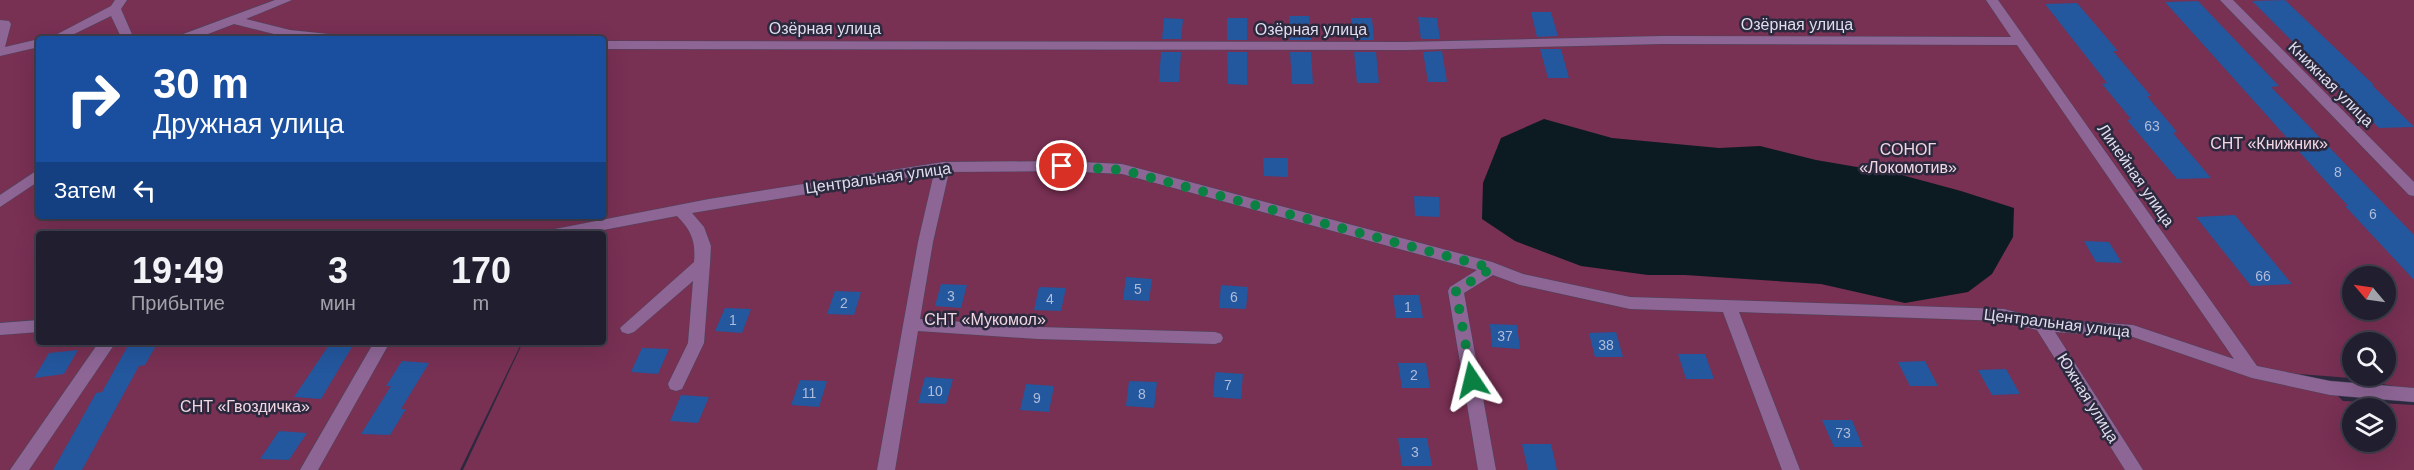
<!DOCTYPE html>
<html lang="ru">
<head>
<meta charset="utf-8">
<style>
  :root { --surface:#211f2f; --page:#292737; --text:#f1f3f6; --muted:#a2a2aa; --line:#3e3d4b }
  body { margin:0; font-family:Helvetica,sans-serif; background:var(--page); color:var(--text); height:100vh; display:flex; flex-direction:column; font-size:22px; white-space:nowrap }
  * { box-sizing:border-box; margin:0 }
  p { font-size:20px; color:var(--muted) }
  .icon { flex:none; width:33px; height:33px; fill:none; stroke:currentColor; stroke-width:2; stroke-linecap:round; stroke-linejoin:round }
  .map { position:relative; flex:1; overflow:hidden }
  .drawer { position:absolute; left:36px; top:231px; width:570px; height:114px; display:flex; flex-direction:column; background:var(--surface); border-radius:6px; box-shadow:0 6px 24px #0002,0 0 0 2px var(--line) }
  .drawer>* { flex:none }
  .top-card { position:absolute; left:36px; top:36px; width:570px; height:183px; border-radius:6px; box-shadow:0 6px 24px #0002,0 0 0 2px var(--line); background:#1a4fa0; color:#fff; overflow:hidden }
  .needle { width:39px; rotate:299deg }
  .buttons { position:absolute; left:2342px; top:266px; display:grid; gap:12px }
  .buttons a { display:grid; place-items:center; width:54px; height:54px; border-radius:50%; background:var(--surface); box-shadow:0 6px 24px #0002,0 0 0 2px var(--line); font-size:30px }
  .pin { position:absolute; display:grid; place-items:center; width:51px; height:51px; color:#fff; margin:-26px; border:3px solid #fff; border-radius:50%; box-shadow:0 2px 6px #0007 }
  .me { position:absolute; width:66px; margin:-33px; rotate:350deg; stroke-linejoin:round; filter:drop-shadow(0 0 4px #0008) }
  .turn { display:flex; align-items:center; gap:21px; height:126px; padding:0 18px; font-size:27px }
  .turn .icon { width:78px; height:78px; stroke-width:2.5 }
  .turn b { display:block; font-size:42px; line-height:51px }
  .then { display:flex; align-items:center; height:57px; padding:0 18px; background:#0003; gap:12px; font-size:22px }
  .eta { display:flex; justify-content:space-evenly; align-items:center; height:102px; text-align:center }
  .eta b { font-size:36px; font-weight:600; line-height:42px }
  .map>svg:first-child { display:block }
  .green { fill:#783053; fill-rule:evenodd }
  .water { fill:#0b1b21 }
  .building { fill:#23579e }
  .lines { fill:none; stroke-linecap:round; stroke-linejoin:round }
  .minor-casing { stroke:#49465b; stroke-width:1 }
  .minor { fill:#8e6696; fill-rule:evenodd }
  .route { stroke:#0b8043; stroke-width:10; stroke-dasharray:0 18 }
  .labels { text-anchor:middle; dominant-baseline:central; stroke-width:5; stroke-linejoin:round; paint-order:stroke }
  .number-label { font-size:14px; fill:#b0bcd9 }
  .street-label { font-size:16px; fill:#dfdeed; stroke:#2c293f }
  .park-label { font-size:16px; fill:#f1d7e1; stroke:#2c293f }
</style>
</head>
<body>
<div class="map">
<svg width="2414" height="470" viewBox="0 0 2414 470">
  <rect width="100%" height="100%" fill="#2c293f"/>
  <path class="green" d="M0,0h2414v390l-63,-12 -93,-7 72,17 13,13 71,4v65h-1951l60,-128h80v-108h-564v108h483l-62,128h-460zM39,39h564v177h-564zM2352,276h33v33h-33zM2352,342h33v33h-33zM2352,408h33v33h-33z"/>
  <path class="water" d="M1544,119l68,19 107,10 41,-2 56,14 82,14 63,17 53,17 -1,29 -21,37 -24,18 -63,11 -84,-19 -136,-9h-37l-67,-9 -66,-25 -33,-22 1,-36 18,-45z"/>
  <g class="building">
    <path d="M2285,0l89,85h-2l42,42 -35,1 -127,-127z"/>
    <path d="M2198,1l81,85 -8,1 143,148v45l-69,-74h3l-183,-204z"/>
    <path d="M2077,3l41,48h-5l38,45h-4l30,36 -4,1 38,45 -34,1 -50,-59 4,-1 -29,-35 5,-1 -62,-79z"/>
    <path d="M1531,12h20l7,24 -21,1z"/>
    <path d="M1289,16h20l2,24h-21z"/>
    <path d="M1418,17l19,1 3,21h-19z"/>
    <path d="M1164,18l19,1 -2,20h-19z"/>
    <rect x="1227" y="18" width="20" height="22"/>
    <path d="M1351,18h21l2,22h-21z"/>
    <path d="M1540,49h21l8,29h-21z"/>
    <path d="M1442,51l5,31h-19l-5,-30z"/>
    <path d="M1161,52h20l-2,30h-20z"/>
    <path d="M1227,52h20v33l-19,-1z"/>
    <path d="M1290,52h21l2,32h-21z"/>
    <path d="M1354,52h22l3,31h-22z"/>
    <path d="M1263,158h25v19l-24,-1z"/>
    <path d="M1414,196l25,1 1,20 -25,-1z"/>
    <path d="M2235,215l57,69 -41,2 -55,-69z"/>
    <path d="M2084,241l25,1 13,21 -26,-1z"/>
    <path d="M1126,277l26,2 -3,22 -26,-1z"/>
    <path d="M941,284l26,1 -6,23 -26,-2z"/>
    <path d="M1221,285l27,2 -2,22 -27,-1z"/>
    <path d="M1039,287l27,1 -5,23 -27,-1z"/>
    <path d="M835,291l26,1 -7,23 -27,-1z"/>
    <path d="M1393,295h26l4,23h-27z"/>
    <path d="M725,308l26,1 -9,24 -27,-2z"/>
    <path d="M1490,324l27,1 3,24 -28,-2z"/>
    <path d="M1616,332l7,25h-28l-6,-24z"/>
    <path d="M158,342l-13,23 -6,1 -57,104h-29l43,-77 6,-1 27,-48z"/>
    <path d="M331,342h24l-34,57 -27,-2z"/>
    <path d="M642,348l27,1 -11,25 -27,-2z"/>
    <path d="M78,350l-14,24 -30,4 15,-25z"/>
    <path d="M1678,354h27l9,25h-28z"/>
    <path d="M402,361l27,2 -28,46h5l-16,26 -29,-1 30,-48h-5z"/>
    <path d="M1925,361l13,25h-28l-12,-24z"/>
    <path d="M1398,363h28l4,25h-28z"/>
    <path d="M2006,369l14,25 -28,1 -14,-25z"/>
    <path d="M1215,372l28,2 -2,25 -28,-2z"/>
    <path d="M925,377l28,2 -7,25 -28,-1z"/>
    <path d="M800,380l27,1 -8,26 -28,-2z"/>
    <path d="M1129,381l28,1 -3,26 -28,-2z"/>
    <path d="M1026,384l28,2 -5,26 -29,-2z"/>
    <path d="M681,395l28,2 -11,26 -28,-2z"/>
    <path d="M1822,420h30l11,27h-29z"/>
    <path d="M279,431l28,2 -18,27 -29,-1z"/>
    <path d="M1398,438h29l5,28h-30z"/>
    <path d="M1522,444h29l6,26h-29z"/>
  </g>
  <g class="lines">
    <g class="minor-casing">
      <g id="minor">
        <path d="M115,0h12l-6,9 13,30h-12l-11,-23 -47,23h-16l63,-33z"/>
        <path d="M275,0h17l-46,19 44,11 48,5 6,4 -54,-1 -56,-14 -39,15h-18l1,-3z"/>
        <path d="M1986,0h12l259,366 73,15 84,7v14l-84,-7 -78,-17 -119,-41 -78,-5 88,138h-18l-88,-140 -33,-9 -265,-9 61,158h-18l-59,-158 -93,-3 -110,-24 -27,-10 -29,18 32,177h-18l-30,-179 2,-4 27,-17 -355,-96 -60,-3 -113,1 -16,70 -13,77 118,8 177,5 6,2 2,4 -2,4 -6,2 -177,-5 -120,-8 -23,139h-18l41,-228 16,-69 -242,40 12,14 7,19 -1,18 -6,79 -22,46 -6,2 -6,-2 -2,-5 20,-41 5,-62 -59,51 -6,2 -6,-2 -2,-4 74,-66c2,-21 -3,-32 -17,-46l-95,18h-34l2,-4 5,-1 154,-30 234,-37 119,-1 60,3 370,98 31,12 107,23 374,12 38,10 91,6 101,34 -217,-314 -355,-1 -256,6 -803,-1v-8l803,1 256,-6 349,1z"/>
        <path d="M2220,0h13l181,182v14l-5,-1z"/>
        <path d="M0,20l9,1 2,3 -6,23 34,-8v8l-39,9z"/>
        <path d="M39,169v12l-39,26v-12z"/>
        <path d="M39,320v12l-39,3v-12z"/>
        <path d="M99,342h17l-87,128h-19z"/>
        <path d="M374,342h16l-72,128h-18z"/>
      </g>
    </g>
    <use href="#minor" class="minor"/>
  </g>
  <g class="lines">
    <path class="route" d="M1062,166l60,4 370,98 -36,23 16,89"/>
  </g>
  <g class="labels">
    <g class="number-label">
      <text x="2152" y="126">63</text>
      <text x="2338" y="172">8</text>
      <text x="2373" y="214">6</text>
      <text x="2263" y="276">66</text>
      <text x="1138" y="289">5</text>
      <text x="951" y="296">3</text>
      <text x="1234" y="297">6</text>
      <text x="1050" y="299">4</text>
      <text x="844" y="303">2</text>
      <text x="1408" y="307">1</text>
      <text x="733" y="320">1</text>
      <text x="1505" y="336">37</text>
      <text x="1606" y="345">38</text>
      <text x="1414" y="375">2</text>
      <text x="1228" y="385">7</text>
      <text x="935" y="391">10</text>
      <text x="809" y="393">11</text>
      <text x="1142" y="394">8</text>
      <text x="1037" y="398">9</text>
      <text x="1843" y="433">73</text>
      <text x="1415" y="452">3</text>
    </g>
    <g class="street-label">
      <text x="1797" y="24">Озёрная улица</text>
      <text x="825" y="28">Озёрная улица</text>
      <text x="1311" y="29">Озёрная улица</text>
      <text transform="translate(2331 84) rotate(45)">Книжная улица</text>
      <text transform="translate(2136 175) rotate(55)">Линейная улица</text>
      <text transform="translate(878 178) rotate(-8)">Центральная улица</text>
      <text transform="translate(2057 323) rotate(7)">Центральная улица</text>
      <text transform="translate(2088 398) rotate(58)">Южная улица</text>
    </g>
    <g class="park-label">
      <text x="2269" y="143">СНТ «Книжник»</text>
      <text x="1908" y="149">СОНОГ<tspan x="1908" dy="18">«Локомотив»</tspan></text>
      <text x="985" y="319">СНТ «Мукомол»</text>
      <text x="245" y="406">СНТ «Гвоздичка»</text>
    </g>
  </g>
</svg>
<div class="buttons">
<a><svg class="needle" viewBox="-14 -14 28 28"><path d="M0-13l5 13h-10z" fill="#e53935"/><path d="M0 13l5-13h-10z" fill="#a2a2aa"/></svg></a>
<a><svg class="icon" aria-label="search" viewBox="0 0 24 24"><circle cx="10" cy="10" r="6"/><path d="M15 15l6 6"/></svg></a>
<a><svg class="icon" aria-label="layers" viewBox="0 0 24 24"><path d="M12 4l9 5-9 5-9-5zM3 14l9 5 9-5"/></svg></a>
</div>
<div class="pin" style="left:1062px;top:166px;background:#d93025"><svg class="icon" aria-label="arrive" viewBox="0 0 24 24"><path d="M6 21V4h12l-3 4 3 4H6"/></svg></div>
<svg class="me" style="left:1472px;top:380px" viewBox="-20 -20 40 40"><path d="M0-17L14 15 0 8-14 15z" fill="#0b8043" stroke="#fff" stroke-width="4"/></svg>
<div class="top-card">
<div class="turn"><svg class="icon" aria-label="right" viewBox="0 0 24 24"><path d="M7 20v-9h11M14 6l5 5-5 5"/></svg><div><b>30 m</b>Дружная улица</div></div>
<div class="then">Затем<svg class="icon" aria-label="left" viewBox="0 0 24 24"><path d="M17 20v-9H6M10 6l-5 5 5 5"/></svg></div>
</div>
<section class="drawer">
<div class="eta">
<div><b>19:49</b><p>Прибытие</p></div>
<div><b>3</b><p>мин</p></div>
<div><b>170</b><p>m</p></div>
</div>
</section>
</div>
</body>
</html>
